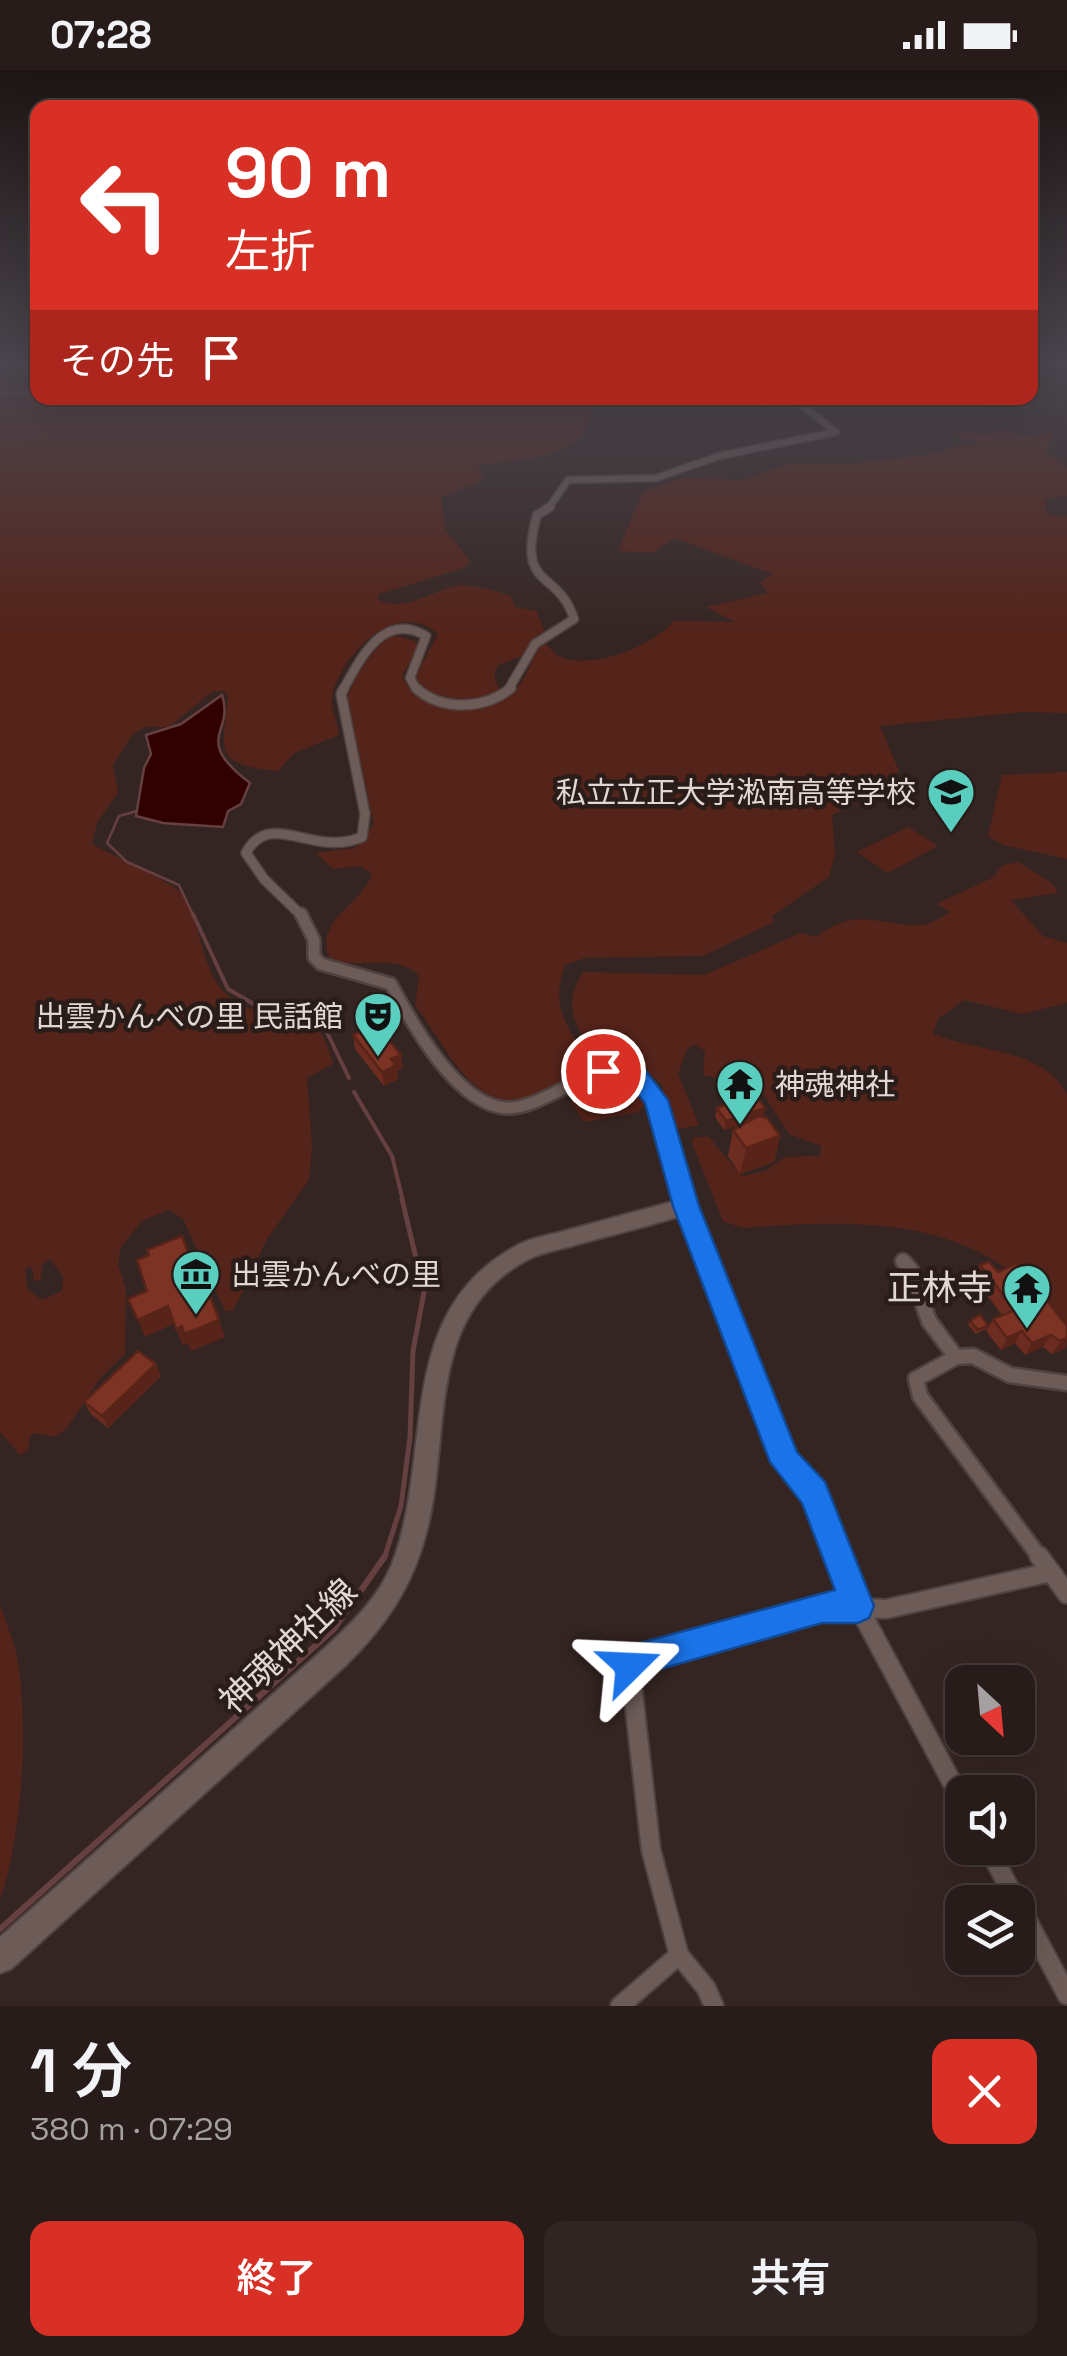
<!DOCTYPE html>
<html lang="ja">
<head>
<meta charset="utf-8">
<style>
  :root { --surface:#281c1a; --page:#302523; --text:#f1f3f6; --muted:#a5a1a2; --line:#443a39; --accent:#d93025 }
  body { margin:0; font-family:"Space Grotesk","Noto Sans JP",sans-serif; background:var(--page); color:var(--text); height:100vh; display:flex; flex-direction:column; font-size:38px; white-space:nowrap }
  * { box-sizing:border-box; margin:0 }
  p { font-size:32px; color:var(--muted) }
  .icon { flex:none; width:55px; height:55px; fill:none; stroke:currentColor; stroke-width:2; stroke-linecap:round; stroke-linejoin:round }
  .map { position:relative; height:1936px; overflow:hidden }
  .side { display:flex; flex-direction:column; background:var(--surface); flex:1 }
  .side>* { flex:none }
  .guide { position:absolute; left:30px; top:30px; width:1008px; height:305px; border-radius:20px; box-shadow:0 10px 40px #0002,0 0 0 2px var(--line); background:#d93025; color:#fff; overflow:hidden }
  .needle { width:65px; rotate:154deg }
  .controls { position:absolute; left:945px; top:1595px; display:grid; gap:20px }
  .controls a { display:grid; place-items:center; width:90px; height:90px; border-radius:20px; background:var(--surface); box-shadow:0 10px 40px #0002,0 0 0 2px var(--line); font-size:50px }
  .pin { position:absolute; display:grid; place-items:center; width:85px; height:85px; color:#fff; margin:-42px; border:5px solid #fff; border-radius:50%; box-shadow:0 2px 10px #0007 }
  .me { position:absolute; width:110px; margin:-55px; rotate:69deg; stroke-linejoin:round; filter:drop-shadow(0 0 8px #0008) }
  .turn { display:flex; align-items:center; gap:35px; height:210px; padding:0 30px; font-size:45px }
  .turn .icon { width:130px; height:130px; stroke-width:2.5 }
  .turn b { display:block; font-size:70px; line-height:85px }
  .then { display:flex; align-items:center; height:95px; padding:0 30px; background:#0003; gap:20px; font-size:38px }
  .round { display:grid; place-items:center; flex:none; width:105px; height:105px; border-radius:20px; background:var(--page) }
  .overview { display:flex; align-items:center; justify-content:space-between; height:170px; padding:0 30px }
  h1 { font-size:60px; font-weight:600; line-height:75px }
  .primary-button { display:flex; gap:20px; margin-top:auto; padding:20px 30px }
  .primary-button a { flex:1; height:115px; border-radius:20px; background:var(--accent); color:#fff; font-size:40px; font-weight:600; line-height:115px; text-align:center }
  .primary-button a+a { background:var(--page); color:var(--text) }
  .status { display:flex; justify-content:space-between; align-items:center; height:70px; padding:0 50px; background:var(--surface); direction:ltr }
  .status svg { height:28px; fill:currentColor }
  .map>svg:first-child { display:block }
  .green { fill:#542319; fill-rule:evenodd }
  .water { fill:#310000; stroke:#664040; stroke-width:2.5 }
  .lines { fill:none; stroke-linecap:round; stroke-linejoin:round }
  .stream-far3 { stroke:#664040; stroke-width:2.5 }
  .stream-far2 { stroke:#664040; stroke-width:4 }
  .stream-far1 { stroke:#664040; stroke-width:5 }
  .stream { stroke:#664040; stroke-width:6 }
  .street-far5-casing { stroke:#4f4240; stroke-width:9 }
  .street-far4-casing { stroke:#4f4240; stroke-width:11 }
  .street-far3-casing { stroke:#4f4240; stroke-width:12 }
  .street-far2-casing { stroke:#4f4240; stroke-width:16 }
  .street-far1-casing { stroke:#4f4240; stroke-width:19 }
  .street-casing { stroke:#4f4240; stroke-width:22 }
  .secondary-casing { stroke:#4f4240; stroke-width:4 }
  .street-far5 { stroke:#6c5b57; stroke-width:6 }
  .street-far4 { stroke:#6c5b57; stroke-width:8 }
  .street-far3 { stroke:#6c5b57; stroke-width:9 }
  .street-far2 { stroke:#6c5b57; stroke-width:11 }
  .street-far1 { stroke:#6c5b57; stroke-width:14 }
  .street { stroke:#6c5b57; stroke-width:18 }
  .secondary { fill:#6c5b57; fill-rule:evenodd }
  .wall { fill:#6c2c1f }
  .shaded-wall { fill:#582419 }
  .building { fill:#7d3324; stroke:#582419; stroke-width:2.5 }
  .route { fill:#1a73e8; stroke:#114b97; stroke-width:2.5 }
  .labels { text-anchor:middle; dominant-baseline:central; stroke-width:9; stroke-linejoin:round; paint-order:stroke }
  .poi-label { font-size:30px; fill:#e1d7d5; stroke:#2a1c19; text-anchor:end }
  .near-poi-label { font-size:35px; fill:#e1d7d5; stroke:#2a1c19; text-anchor:end }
  .near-street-label { font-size:35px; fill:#e1d7d5; stroke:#2a1c19 }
</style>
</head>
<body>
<div class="status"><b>07:28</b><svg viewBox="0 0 49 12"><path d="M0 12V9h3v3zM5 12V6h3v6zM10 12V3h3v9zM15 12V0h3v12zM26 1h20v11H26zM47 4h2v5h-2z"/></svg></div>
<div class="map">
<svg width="1067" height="1936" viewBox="0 0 1067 1936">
  <rect width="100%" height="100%" fill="#352522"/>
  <g class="green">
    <path d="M0,294h37l1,34h558l-11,5 7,7c-8,54 -73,46 -114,56l5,10 -6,7 -36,14 4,32 26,33 -7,6 -85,26 -1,6c26,12 53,-8 77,-14 13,-4 43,6 56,10l4,11 21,4 9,21 -23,24 -24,9 -4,10 6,17c-30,10 -55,10 -83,-7l-1,-10 22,-41c-42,-38 -99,23 -106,64 -2,10 6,25 7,37l-45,18 -16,18c-69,-7 -54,-20 -50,-75l-5,-5 -11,1 -43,35h-24l-13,8 -19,30 5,27 -21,31 -5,21c17,10 80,38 88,48 19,20 21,75 42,98 44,49 87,-15 111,74l-26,14 5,68 -3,34 -42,59 -34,72h-8l-42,-92 -14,-9 -27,11 -21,26 -3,17 8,25 -1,65 -25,24 -33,50 -12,9 -20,-4 -5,4 -2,13 -8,5 -20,-23zM50,1189l13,18 -1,14 -20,9 -14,-10 -3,-22 7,-1 2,13 6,1 3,-17z"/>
    <path d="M1001,360l27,6 26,-4 -9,20 22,16v28l-23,3 4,16 19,1v197l-45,-1 -142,14 19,45 -25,23 -42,21 3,39 -6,23 -57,39 2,6 -71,34 -118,2 -20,7c-14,37 -1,60 21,90 -4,15 -24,27 -38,35 -73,39 -98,-43 -133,-84l4,-30c-23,-24 -59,-5 -89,-18 -17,-37 32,-54 42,-84l-12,-8 -27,3 -17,-16 39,-5 19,-24 -27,-126 10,-25 28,-35 13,-2 22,7 -18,33c18,39 82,43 113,14 14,-13 16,-33 28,-48 6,4 11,12 18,15 32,14 95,-13 113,-36l61,1 -29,-15 62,-14 -8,-10 13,-9 -99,-36 -22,15 -34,-2 24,-58 40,-15 60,2 45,-16h65l90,-11 6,-6 28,-2 3,-5h-15l-11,-8 33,2z"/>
    <path d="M1067,702v87l-64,-14 -15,-9 14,-61z"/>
    <path d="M908,757l30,19 -50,27 -31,-21z"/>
    <path d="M1019,792l34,22 5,9 -47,7 32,36 24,7v60l-45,11 -58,-14 -26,19 -5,15c44,18 110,14 134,60v239c-14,-18 -28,-39 -45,-53 -79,-66 -184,-59 -280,-52l-19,-7 -31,-78 2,-6h15l33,39 23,-5 20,-14 35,-1 1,-10 -32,-12 -30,-47 -56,-12 2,-24 -11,-7 -7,5 -9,25 21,51 -21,4 -10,-14 -6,-30 -19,-18 -5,-22c-17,-7 -27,10 -49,2 -17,-30 -25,-43 -6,-75l121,3 97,-42 15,4c42,-32 61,-11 106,-12 9,0 20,-9 29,-13l-15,-8 56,-26 11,-13z"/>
    <path d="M627,1009l15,9 5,14 -9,10 -48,9h-6l-14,-19 16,-13z"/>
    <path d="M0,1534c5,17 13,34 17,52 12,71 6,175 -17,244z"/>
  </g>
  <path class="water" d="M222,625c13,39 -31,43 28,88l-9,21 -13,7 -5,16 -60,-4 -27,-7 8,-48 7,-14 -5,-19 35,-11z"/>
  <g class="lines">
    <g class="stream-far3">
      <path d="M0,322l36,4"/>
      <path d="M137,741l-18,5 -12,27 20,19 52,23 15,32"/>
    </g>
    <g class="stream-far2">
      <path d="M193,844l35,75 29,17 54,8 10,6 28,58"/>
      <path d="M354,1022l38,64 11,45"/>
    </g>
    <path class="stream-far1" d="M384,1489l17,-53 9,-69 3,-86 11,-59 -22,-93"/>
    <path class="stream" d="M0,1859l334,-300 51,-73"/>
    <g class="street-far5-casing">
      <path id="street-far5" d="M548,439l20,-29 88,-2 63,-22 117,-24 -43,-34"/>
    </g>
    <g class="street-far4-casing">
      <g id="street-far4">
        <path d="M343,620c18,-33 41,-79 83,-54l-16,42 7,12"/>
        <path d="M508,620l27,-46 39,-25c-16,-51 -58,-28 -37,-104l13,-8"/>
      </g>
    </g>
    <g class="street-far3-casing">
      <g id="street-far3">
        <path d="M416,618c25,23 68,22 95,0"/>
        <path d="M303,847l-39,-38 -18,-26c24,-45 67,5 116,-16l3,-23 -24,-120 3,-6"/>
      </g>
    </g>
    <g class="street-far2-casing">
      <path id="street-far2" d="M301,844l13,26v17l7,7 70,20c20,38 66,122 116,124 43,1 96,-61 136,-28 25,20 34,91 42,121"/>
    </g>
    <g class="street-far1-casing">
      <g id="street-far1">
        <path d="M684,1129l102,263 28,31 26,66"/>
        <path d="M903,1191l8,9 18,51 27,36 -40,22 4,17 121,163"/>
        <path d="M956,1287l17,-1 37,19 57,8"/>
      </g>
    </g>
    <g class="street-casing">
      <g id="street">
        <path d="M839,1486l19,50 104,195"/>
        <path d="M1039,1486l12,16"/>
        <path d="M988,1778l29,54"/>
        <path d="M1018,1833l49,92"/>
        <path d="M620,1936l59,-51"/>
        <path d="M714,1936l-8,-18 -27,-33 -28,-105 -21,-184 11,-8 181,-52 64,3 165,-37 16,22"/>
      </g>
    </g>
    <g class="secondary-casing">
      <path id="secondary" d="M686,1128l7,2 3,6 -3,6c-39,13 -79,22 -118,33 -14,4 -31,7 -44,13 -108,54 -79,175 -104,272 -14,56 -41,96 -82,136l-334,303 -11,4v-36l326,-290c26,-24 53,-50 66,-83 43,-112 0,-252 126,-319 15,-8 34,-10 50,-15 40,-11 79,-21 118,-32z"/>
    </g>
    <use href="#street-far5" class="street-far5"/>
    <use href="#street-far4" class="street-far4"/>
    <use href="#street-far3" class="street-far3"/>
    <use href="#street-far2" class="street-far2"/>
    <use href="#street-far1" class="street-far1"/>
    <use href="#street" class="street"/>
    <use href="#secondary" class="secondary"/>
  </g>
  <g class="wall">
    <path d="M353,965l50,33 -6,3 1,8 -14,7 -29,-37z"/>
    <path d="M717,1038l46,9 17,19 -6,26 -34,12 -12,-18 5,-26 16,-8 -25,8 -9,-13z"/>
    <path d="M980,1195l18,7 69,54 -1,22 -14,6 -9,-7 -18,8 -10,-12 -14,7 -15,-19 7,-12 9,-4 -28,-37z"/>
    <path d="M970,1251l18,4 -2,4 -10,5 -8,-9z"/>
    <path d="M156,1294l5,12 -53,52 -17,-14 -7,-12z"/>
  </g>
  <g class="shaded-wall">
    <path d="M401,985l2,13 -6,3 1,8 -14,7 -2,-14 9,-13z"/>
    <path d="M765,1038l-2,9 -39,13 2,-9z"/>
    <path d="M780,1066l-6,26 -34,12 6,-26z"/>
    <path d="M168,1236l7,17 -30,14 -7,-17z"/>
    <path d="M219,1250l6,17 -34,14 -3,-8 -5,3 -7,-17 6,-3z"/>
    <path d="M1022,1261l-7,12 -14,7 6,-12z"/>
    <path d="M1051,1265l-8,12 -18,8 7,-12z"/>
    <path d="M1067,1268l-1,10 -14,6 8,-13z"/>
    <path d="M156,1294l5,12 -53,52 -6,-12z"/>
  </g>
  <g class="building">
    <path d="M376,954l25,31 -10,4 5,6 -14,7 -29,-37z"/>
    <path d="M753,1022l12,16 -39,13 -9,-13z"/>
    <path d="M759,1046l8,2 13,18 -34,12 -13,-18z"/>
    <path d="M182,1166l9,24 5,-2 23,62 -35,14 -2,-8 -6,3 -8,-23 -30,14 -10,-21 19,-8 -10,-31 12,-5 -2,-5z"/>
    <path d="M989,1192l9,10 19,-9 50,63v12l-7,3 -9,-6 -19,8 -10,-12 -15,7 -14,-19 22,-9 -35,-45z"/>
    <path d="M980,1245l8,10 -10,5 -8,-9z"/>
    <path d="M138,1281l18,13 -54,52 -18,-14z"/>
  </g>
  <linearGradient id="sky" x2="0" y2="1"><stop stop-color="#1d1413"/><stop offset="0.52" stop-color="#4b464f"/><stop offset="1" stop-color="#4b464f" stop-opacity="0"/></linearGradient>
  <rect width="1067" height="565" fill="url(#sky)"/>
  <path class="route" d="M603,992l42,8 23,30 31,106 98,246 28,30 49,124 -5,12 -11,5h-36l-172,49 -20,11 -12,-5 -5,-12 5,-12 11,-8 206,-56 -33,-87 -32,-41 -97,-256 -28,-103 -16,-20 -34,-6v-12z"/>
  <defs>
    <g id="school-pin" transform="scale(2.5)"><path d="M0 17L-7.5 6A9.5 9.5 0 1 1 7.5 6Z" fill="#5acebe" stroke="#2a1c19"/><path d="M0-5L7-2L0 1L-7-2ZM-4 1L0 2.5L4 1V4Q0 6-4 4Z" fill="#111"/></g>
    <g id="theatre-pin" transform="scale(2.5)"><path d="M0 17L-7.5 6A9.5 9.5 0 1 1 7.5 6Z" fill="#5acebe" stroke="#2a1c19"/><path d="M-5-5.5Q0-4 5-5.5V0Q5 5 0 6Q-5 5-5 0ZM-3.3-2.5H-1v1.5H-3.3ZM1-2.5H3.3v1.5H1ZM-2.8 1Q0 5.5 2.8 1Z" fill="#111"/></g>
    <g id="temple-pin" transform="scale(2.5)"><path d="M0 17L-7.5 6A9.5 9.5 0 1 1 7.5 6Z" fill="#5acebe" stroke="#2a1c19"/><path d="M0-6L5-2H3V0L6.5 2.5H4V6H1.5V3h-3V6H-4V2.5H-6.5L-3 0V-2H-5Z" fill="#111"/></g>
    <g id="museum-pin" transform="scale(2.5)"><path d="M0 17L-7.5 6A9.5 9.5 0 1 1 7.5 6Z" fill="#5acebe" stroke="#2a1c19"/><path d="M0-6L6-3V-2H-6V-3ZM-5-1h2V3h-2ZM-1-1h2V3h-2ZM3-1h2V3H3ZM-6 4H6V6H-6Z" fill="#111"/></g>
  </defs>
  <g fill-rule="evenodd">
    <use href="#school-pin" x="951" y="722"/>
    <use href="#theatre-pin" x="378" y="946"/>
    <use href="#temple-pin" x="740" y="1014"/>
    <use href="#museum-pin" x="196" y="1204"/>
    <use href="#temple-pin" x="1027" y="1218"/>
  </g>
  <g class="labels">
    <g class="poi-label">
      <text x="916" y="722">私立立正大学淞南高等学校</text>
      <text x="343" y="946">出雲かんべの里 民話館</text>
      <text x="775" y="1014" text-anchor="start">神魂神社</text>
      <text x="231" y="1204" text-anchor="start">出雲かんべの里</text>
    </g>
    <g class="near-poi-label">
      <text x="992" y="1218">正林寺</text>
    </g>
    <g class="near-street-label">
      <text transform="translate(288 1576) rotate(-44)">神魂神社線</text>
    </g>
  </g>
</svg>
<div class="controls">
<a><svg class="needle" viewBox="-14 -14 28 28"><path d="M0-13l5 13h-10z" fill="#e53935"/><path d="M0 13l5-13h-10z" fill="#a5a1a2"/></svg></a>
<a><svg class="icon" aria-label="sound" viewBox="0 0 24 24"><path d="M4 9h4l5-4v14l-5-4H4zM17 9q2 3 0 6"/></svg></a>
<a><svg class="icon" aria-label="layers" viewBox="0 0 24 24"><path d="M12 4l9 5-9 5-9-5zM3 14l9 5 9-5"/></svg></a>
</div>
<div class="pin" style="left:603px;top:1001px;background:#d93025"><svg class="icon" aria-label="arrive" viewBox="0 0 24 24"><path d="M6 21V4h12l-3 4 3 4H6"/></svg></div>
<svg class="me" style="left:630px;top:1596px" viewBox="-20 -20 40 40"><path d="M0-17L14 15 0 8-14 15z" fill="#1a73e8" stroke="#fff" stroke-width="4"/></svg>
<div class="guide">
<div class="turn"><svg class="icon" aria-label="left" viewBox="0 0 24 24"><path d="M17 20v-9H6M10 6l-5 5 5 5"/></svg><div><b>90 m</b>左折</div></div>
<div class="then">その先<svg class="icon" aria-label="arrive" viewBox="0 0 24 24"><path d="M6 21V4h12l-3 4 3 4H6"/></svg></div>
</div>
</div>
<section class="side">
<div class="overview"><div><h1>1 分</h1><p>380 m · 07:29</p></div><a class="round" style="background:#d93025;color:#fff"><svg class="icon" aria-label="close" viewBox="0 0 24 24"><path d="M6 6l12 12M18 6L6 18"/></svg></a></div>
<div class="primary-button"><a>終了</a><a>共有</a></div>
</section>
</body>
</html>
